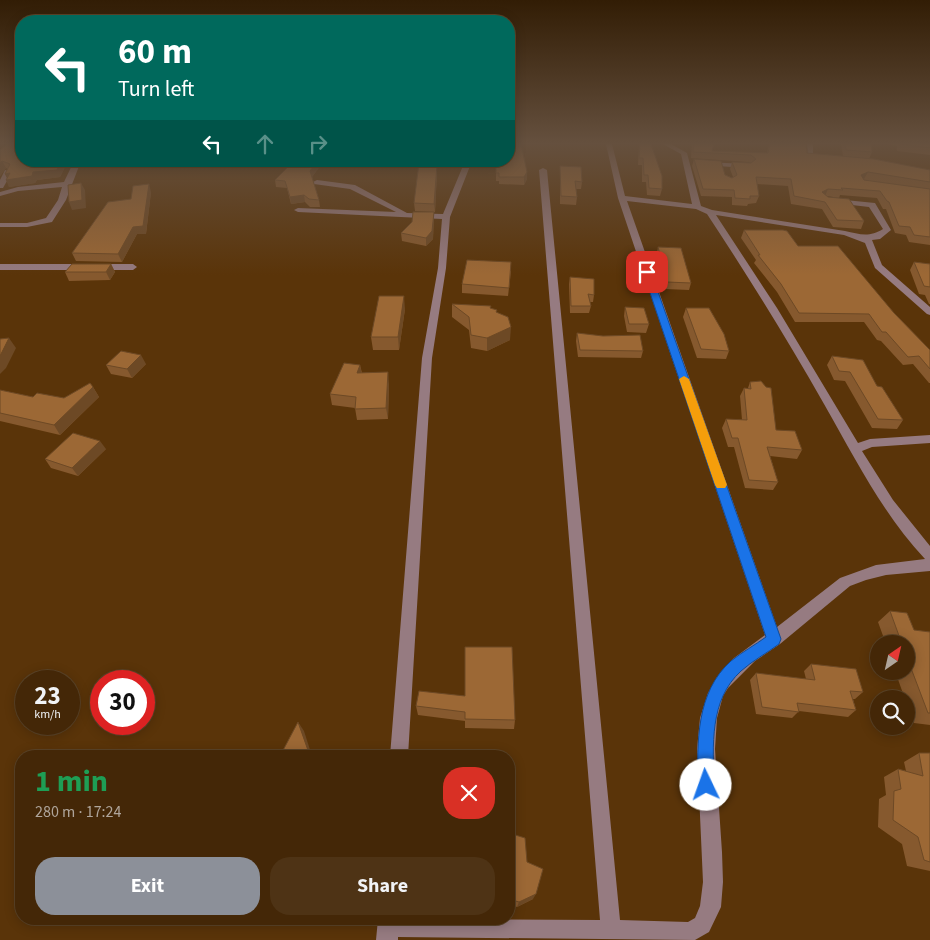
<!DOCTYPE html>
<html lang="en">
<head>
<meta charset="utf-8">
<style>
  :root { --surface:#442707; --page:#4e3315; --text:#f1f3f6; --muted:#afa59b; --line:#5c4428; --accent:#8c9099 }
  body { margin:0; font-family:"Source Sans 3",sans-serif; background:var(--page); color:var(--text); height:100vh; display:flex; flex-direction:column; font-size:19px; white-space:nowrap }
  * { box-sizing:border-box; margin:0 }
  p { font-size:16px; color:var(--muted) }
  .icon { flex:none; width:28px; height:28px; fill:none; stroke:currentColor; stroke-width:2; stroke-linecap:round; stroke-linejoin:round }
  .map { position:relative; flex:1; overflow:hidden }
  .side { position:absolute; left:15px; top:750px; width:500px; height:175px; display:flex; flex-direction:column; background:var(--surface); border-radius:20px; box-shadow:0 2px 12px #0003,0 0 0 1px var(--line) }
  .side>* { flex:none }
  .top-card { position:absolute; left:15px; top:15px; width:500px; height:152px; border-radius:20px; box-shadow:0 2px 12px #0003,0 0 0 1px var(--line); background:#00695c; color:#fff; overflow:hidden }
  .needle { width:32px; rotate:34deg }
  .buttons { position:absolute; left:870px; top:635px; display:grid; gap:10px }
  .buttons a { display:grid; place-items:center; width:45px; height:45px; border-radius:50%; background:var(--surface); box-shadow:0 2px 12px #0003,0 0 0 1px var(--line); font-size:25px }
  .speed { position:absolute; left:15px; top:670px; display:flex; gap:10px; font-size:25px; font-weight:700; text-align:center }
  .speed>* { display:grid; place-content:center; width:65px; height:65px; border-radius:50%; background:var(--surface); box-shadow:0 2px 12px #0003,0 0 0 1px var(--line); line-height:1 }
  .speed small { font-size:12px; font-weight:400 }
  .speed .limit { border:8px solid #d22; background:#fff; color:#111 }
  .pin { position:absolute; display:grid; place-items:center; width:42px; height:42px; color:#fff; margin:-21px; border-radius:10px; box-shadow:0 2px 8px #0006 }
  .me { position:absolute; width:55px; margin:-28px; rotate:357deg; stroke-linejoin:round; filter:drop-shadow(0 0 4px #0008) }
  .turn { display:flex; align-items:center; gap:18px; height:105px; padding:0 20px; font-size:22px }
  .turn .icon { width:65px; height:65px; stroke-width:2.5 }
  .turn b { display:block; font-size:35px; line-height:42px }
  .lanes { display:flex; align-items:center; height:48px; padding:0 20px; background:#0003; justify-content:center; gap:25px; direction:ltr }
  .lanes .off { opacity:.35 }
  .round { display:grid; place-items:center; flex:none; width:52px; height:52px; border-radius:20px; background:var(--page) }
  .headline { display:flex; align-items:center; justify-content:space-between; height:85px; padding:0 20px }
  h1 { font-size:30px; font-weight:700; line-height:38px; color:#1e9e55 }
  .button { display:flex; gap:10px; margin-top:auto; padding:10px 20px }
  .button a { flex:1; height:58px; border-radius:20px; background:var(--accent); color:#fff; font-size:20px; font-weight:700; line-height:58px; text-align:center }
  .button a+a { background:var(--page); color:var(--text) }
  .map>svg:first-child { display:block }
  .lines { fill:none; stroke-linecap:round; stroke-linejoin:round }
  .minor { fill:#967b81; fill-rule:evenodd }
  .wall { fill:#86592e }
  .shaded-wall { fill:#6d4925 }
  .building { fill:#9c6835; stroke:#6d4925 }
  .route { fill:#1a73e8; stroke:#114b97 }
  .slow { fill:#f59e0b }
</style>
</head>
<body>
<div class="map">
<svg width="930" height="940" viewBox="0 0 930 940">
  <rect width="100%" height="100%" fill="#5a3409"/>
  <g class="lines">
    <g class="minor">
      <path d="M606,144h6l13,52 67,8 -11,-50 -18,-10h8l16,9 14,53 11,4 133,21c14,3 24,7 38,-2l-14,-22 -34,-4 -4,-2 4,-2 40,4 16,27 -11,9 -8,1 10,25 48,42v8l-3,-1 -52,-46 -10,-25 -21,-8 -128,-20 61,93 81,135 12,-4 60,-4v8l-58,4 -10,4 31,49 37,46v25l-44,4 -20,5 -16,6 -70,58 -25,17 -27,27 -5,8 -6,22 -2,31 7,103 1,30 -2,25 -12,25 -14,8 -297,-3v3h-22l2,-21 222,1 -61,-750 4,-2 4,2 73,750 68,2 7,-4 5,-12 3,-24 -6,-133 3,-31 8,-25 9,-16 17,-19 31,-23 -147,-437zM627,201l69,8 11,5c41,62 80,125 117,190 31,54 58,109 101,155l-49,6 -36,13 -63,49z"/>
      <path d="M807,144h6v10l12,4v2l-17,-4z"/>
      <path d="M74,161h7l-15,39 -14,22 -25,5h-27v-4h27l19,-5 12,-18 4,-13 -44,4 -18,5v-4l18,-5 46,-5z"/>
      <path d="M465,161h7l-22,56 -4,51 -14,90 -24,398h-18l32,-398 16,-90 4,-49 -144,-7 -4,-2 4,-2 98,4 -46,-23 -36,-5 -1,-2 4,-2 38,5 52,28 36,1z"/>
      <path d="M706,162l40,2 3,2 -3,2 -42,-3v-2z"/>
      <path d="M5,170l7,2 -9,16h-3v-8z"/>
      <path d="M0,264h133l4,3 -4,3h-133z"/>
    </g>
  </g>
  <g class="wall">
    <path d="M639,144h12l11,45 -2,7 -13,-1 -1,-13h-4v-17h-4z"/>
    <path d="M692,144h22l-2,7 55,2 2,-9h37l1,9 36,3 -2,-12h30l1,8 -3,7 -23,-2 84,13v19l-66,-10 66,10v56l-21,-3 -3,-7 -11,-2 -9,-24h-3l-6,-11 -37,-3 -1,3 -12,-2 37,25 -3,8 -28,-2 -11,-18 -31,-5 -3,-18 -31,-2 2,12 -3,7 -8,1 -1,2 -15,-1v-8l-31,-1 -9,-30 2,-7 38,19 1,-1 -3,-8 2,-7 18,1 -1,-1 -58,-4z"/>
    <path d="M888,144h42v11l-33,-4v-5z"/>
    <path d="M0,150l21,11h47l-8,16 -23,3 -2,3 -26,4 -2,-9 -2,-4 3,-5 -2,-1 -6,8z"/>
    <path d="M294,161h30l-12,16 7,23 1,7h-10l-5,-5 -14,2 -4,-16 -11,-1 -1,-7z"/>
    <path d="M496,161h13l18,18 -3,6 -25,-1v-3h-3z"/>
    <path d="M560,166l22,16 -1,7h-5l1,8 -1,8 -16,-1z"/>
    <path d="M437,172l-2,40 -20,-1 -1,-8z"/>
    <path d="M151,192l-5,42h-9l-15,28 -46,-1 -4,-8 59,-54z"/>
    <path d="M434,212l-1,27 -7,7 -24,-5 -1,-8z"/>
    <path d="M744,230l54,16 96,67 36,37v33h-1l-16,-19 -10,1 -22,-24 -4,-1 -13,-18h-69l-18,-30 -23,-29 2,-3 -15,-22z"/>
    <path d="M658,247l33,36 -2,7 -24,-1 -8,-36z"/>
    <path d="M914,262l16,2v40h-1l-4,-9 -6,-1 -9,-24z"/>
    <path d="M111,264l4,8 -5,8 -41,1 -4,-9z"/>
    <path d="M511,271l-3,25 -46,-3v-9z"/>
    <path d="M570,277l24,18 -1,7h-3l1,4 -2,7h-19l-1,-29z"/>
    <path d="M452,304l39,4 6,5 13,27 -23,11 -16,-3 -2,-18 -17,-13z"/>
    <path d="M625,307l24,17 -3,9 -19,-1 -3,-16z"/>
    <path d="M686,308l43,43 -3,8 -29,-1 -14,-41z"/>
    <path d="M405,309l-6,41h-26l-2,-13z"/>
    <path d="M577,333l66,18 -2,7 -63,-1 -2,-16z"/>
    <path d="M832,356l45,30 26,34 -6,9 -25,-1 -27,-47 -11,-1 -7,-15z"/>
    <path d="M146,364l-14,14 -21,-4 -5,-9z"/>
    <path d="M360,365l2,8 27,11 -1,35 -31,1 -2,-12 -23,-3 -2,-11z"/>
    <path d="M750,382l26,48 26,20 -5,9 -27,-3 8,26 -5,8 -28,-2 -11,-41h-6l-6,-19 4,-9 16,1 -2,-24 4,-8h4z"/>
    <path d="M93,387l6,10 -39,38 -60,-14v-31l33,7 31,1z"/>
    <path d="M106,449l-28,27 -27,-8 -6,-9z"/>
    <path d="M890,611l24,19 16,2v93l-16,-2 -8,-21v-3h-1l-10,-28h11v-27h-20l-8,-22z"/>
    <path d="M811,664l52,28 -8,7h-2l3,11 -8,7 -49,-6 -7,7 -36,-4 -6,-34 6,-7 50,6 -2,-8z"/>
    <path d="M465,696l50,24 -1,9 -49,-1v-7l-47,-6 -2,-9z"/>
    <path d="M919,753h11v118l-23,-5 -5,-22 -24,-17 1,-28 7,-4 -2,-18 14,-8 8,2 -2,-9z"/>
    <path d="M509,833l18,29 6,37 -16,8 -8,-3z"/>
  </g>
  <g class="shaded-wall">
    <path d="M2,161l4,7 -6,8v-12z"/>
    <path d="M61,161h7l-8,16 -23,3 -2,3 -26,4 -3,-7h2l-3,-6z"/>
    <path d="M318,161h6l-13,17 -1,-7z"/>
    <path d="M437,165v7l-2,40 -1,-8z"/>
    <path d="M527,172v7l-3,6v-8z"/>
    <path d="M868,172l-4,7 -6,3 3,-7z"/>
    <path d="M81,183l4,7 1,18 -14,2 -3,-8z"/>
    <path d="M149,184l2,8 -5,42h-9l-15,28 -4,-8 15,-27z"/>
    <path d="M828,189l-3,7 -3,-4z"/>
    <path d="M304,195l1,7 -14,2 -1,-7z"/>
    <path d="M434,212l-1,27 -7,7v-8z"/>
    <path d="M111,264l4,8 -5,8 -4,-8z"/>
    <path d="M404,296l1,13 -6,41 -1,-13z"/>
    <path d="M511,327l-1,13 -23,11v-13z"/>
    <path d="M9,338l7,10 -10,20 -6,6v-18z"/>
    <path d="M141,355l5,9 -14,14 -5,-9z"/>
    <path d="M360,365l2,11 -5,-3z"/>
    <path d="M388,372l1,12 -1,35 -2,-11z"/>
    <path d="M93,387l6,10 -39,38 -6,-10z"/>
    <path d="M100,441l6,8 -28,27 -6,-8z"/>
    <path d="M298,722l6,9 8,25h-2z"/>
    <path d="M536,894l-3,5 -16,8 2,-5z"/>
  </g>
  <g class="building">
    <path d="M7,144h14v17h40l-4,9 -24,2 -1,4 -26,4 4,-7 -5,1 5,-10 -8,-3 -2,3v-14z"/>
    <path d="M509,144h12l6,28 -3,5h-25v-4h-3v-12h13z"/>
    <path d="M640,144h11l11,32v13l-13,-1 -1,-13h-4l-1,-17h-4z"/>
    <path d="M694,144h20l-2,7 56,2 2,-9h36l1,9 67,6 56,11v12l-62,-10 -7,3 3,5 66,9v48l-16,-2 -4,-8 -11,-1 -10,-24 -2,-1 -7,-10 -39,-3 2,2 -15,-1 -6,3 6,5 21,2 15,22 -27,-1 -12,-18 -31,-6 -3,-17 -35,-2 3,19h-9v3l-15,-1 -1,-8 -31,-1 -9,-30 27,2 4,14 7,3 5,-3 -5,-13 19,1 5,-4 -5,-4 -58,-3z"/>
    <path d="M845,144h26l1,8 -26,-2z"/>
    <path d="M900,144h30v4z"/>
    <path d="M294,161h24l-8,10 9,29 -10,-1 -5,-4 -14,2 -5,-16 -10,-1z"/>
    <path d="M419,163l18,2 -3,39 -20,-1z"/>
    <path d="M560,166l21,1 1,15 -7,-1 2,16 -16,-1z"/>
    <path d="M81,183l1,17 -13,2 -1,-17z"/>
    <path d="M149,184l-6,42 -10,1 -15,27 -46,-1 36,-51 23,-3 2,-13z"/>
    <path d="M413,212h21l-2,19 -6,7 -25,-5 11,-11z"/>
    <path d="M744,230h39l4,1 11,15h40l56,67 36,37v19l-11,-13 -11,1 -22,-25h-4l-13,-18 -70,-1 -18,-29 -23,-29h2z"/>
    <path d="M658,247l23,1 10,35 -24,-1z"/>
    <path d="M467,260l44,2 -2,26 -47,-4z"/>
    <path d="M914,262l16,2v23l-6,-1z"/>
    <path d="M72,264h39l-5,8h-41z"/>
    <path d="M570,277l24,2v16l-6,-1 3,12h-20z"/>
    <path d="M379,296h25l-6,41h-27z"/>
    <path d="M452,304l39,2 -1,2 7,2 -1,2 12,5 3,10 -24,11 -16,-3 -2,-18z"/>
    <path d="M625,307l19,1 5,16h-20z"/>
    <path d="M686,308h23l15,26 5,17 -28,-2z"/>
    <path d="M577,333l26,3 37,-1 3,16 -63,-1z"/>
    <path d="M9,338l-9,18v-17z"/>
    <path d="M121,351l20,4 -14,14 -21,-4z"/>
    <path d="M832,356l31,4 14,26 5,1 21,33 -25,-1 -28,-47 -11,-1z"/>
    <path d="M344,363l16,2 -3,8 31,-1 -2,36 -31,1 1,-12 -26,-3z"/>
    <path d="M761,381l5,6 5,1 5,42 19,1 7,19 -35,-3 11,35 -29,-2 -11,-42h-6l-6,-19 21,1 -3,-32 7,1 -1,-7z"/>
    <path d="M90,383l3,4 -39,38 -54,-12v-23l33,7 4,-4 27,5z"/>
    <path d="M73,433l27,8 -28,27 -27,-9z"/>
    <path d="M890,611l17,2 7,17 16,2v81h-2l-22,-58v-11h-4z"/>
    <path d="M465,647h47l3,73 -50,-1v-7l-49,-6 3,-15 46,5z"/>
    <path d="M811,664l45,5 7,23 -13,-1 6,19 -59,-7 2,9 -37,-5 -6,-34 59,7z"/>
    <path d="M298,722l12,34h-30z"/>
    <path d="M919,753h11v109l-6,-2 -6,-23 -25,-17 1,-29 7,-2 -3,-20 25,7z"/>
    <path d="M236,754h8l4,2h-16z"/>
    <path d="M509,833l16,5 2,24 16,7 -7,25 -17,8 -10,-3z"/>
  </g>
  <linearGradient id="sky" x2="0" y2="1"><stop stop-color="#321d05"/><stop offset="0.52" stop-color="#65503e"/><stop offset="1" stop-color="#65503e" stop-opacity="0"/></linearGradient>
  <rect width="930" height="275" fill="url(#sky)"/>
  <path class="route" d="M647,269l4,3 130,367 -2,5c-12,9 -27,17 -38,27 -32,29 -28,75 -27,114l-2,6 -6,3 -6,-3 -2,-6c-1,-42 -2,-93 33,-124 11,-9 24,-16 35,-24l-123,-365z"/>
  <path class="slow" d="M684,376l5,3 38,106 -2,3h-8l-2,-3 -36,-106z"/>
</svg>
<div class="buttons">
<a><svg class="needle" viewBox="-14 -14 28 28"><path d="M0-13l5 13h-10z" fill="#e53935"/><path d="M0 13l5-13h-10z" fill="#afa59b"/></svg></a>
<a><svg class="icon" aria-label="search" viewBox="0 0 24 24"><circle cx="10" cy="10" r="6"/><path d="M15 15l6 6"/></svg></a>
</div>
<div class="speed"><div>23<small>km/h</small></div><div class="limit">30</div></div>
<div class="pin" style="left:647px;top:272px;background:#d93025"><svg class="icon" aria-label="arrive" viewBox="0 0 24 24"><path d="M6 21V4h12l-3 4 3 4H6"/></svg></div>
<svg class="me" style="left:706px;top:785px" viewBox="-20 -20 40 40"><circle r="19" fill="#fff"/><path d="M0-13L10 11 0 6-10 11z" fill="#1a73e8"/></svg>
<div class="top-card">
<div class="turn"><svg class="icon" aria-label="left" viewBox="0 0 24 24"><path d="M17 20v-9H6M10 6l-5 5 5 5"/></svg><div><b>60 m</b>Turn left</div></div>
<div class="lanes"><svg class="icon" aria-label="left" viewBox="0 0 24 24"><path d="M17 20v-9H6M10 6l-5 5 5 5"/></svg><svg class="icon off" aria-label="ahead" viewBox="0 0 24 24"><path d="M12 20V5M6 11l6-6 6 6"/></svg><svg class="icon off" aria-label="right" viewBox="0 0 24 24"><path d="M7 20v-9h11M14 6l5 5-5 5"/></svg></div>
</div>
<section class="side">
<div class="headline"><div><h1>1 min</h1><p>280 m · 17:24</p></div><a class="round" style="background:#d93025;color:#fff"><svg class="icon" aria-label="close" viewBox="0 0 24 24"><path d="M6 6l12 12M18 6L6 18"/></svg></a></div>
<div class="button"><a>Exit</a><a>Share</a></div>
</section>
</div>
</body>
</html>
